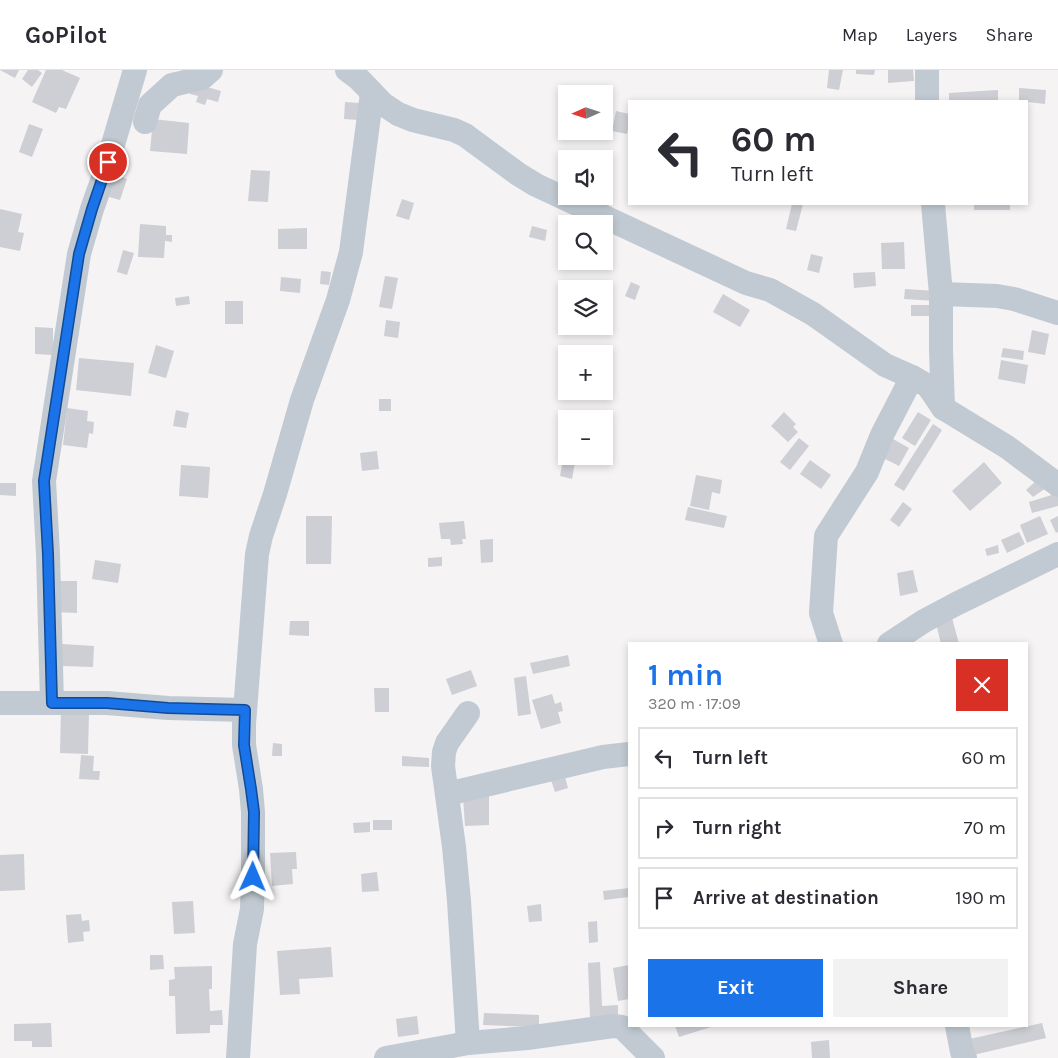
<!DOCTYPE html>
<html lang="en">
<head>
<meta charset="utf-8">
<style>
  :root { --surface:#fff; --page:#f2f2f3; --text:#2b2b33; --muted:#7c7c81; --line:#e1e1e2; --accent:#1a73e8 }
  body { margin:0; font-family:Karla,sans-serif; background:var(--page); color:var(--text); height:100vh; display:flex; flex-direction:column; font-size:19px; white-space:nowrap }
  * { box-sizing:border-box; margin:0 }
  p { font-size:16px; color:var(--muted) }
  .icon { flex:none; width:28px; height:28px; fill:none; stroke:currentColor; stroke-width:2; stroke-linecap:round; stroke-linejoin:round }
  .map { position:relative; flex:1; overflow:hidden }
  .details { position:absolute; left:628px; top:572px; width:400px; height:385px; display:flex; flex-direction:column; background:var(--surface); border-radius:0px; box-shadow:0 2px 8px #0003 }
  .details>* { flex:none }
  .hud { position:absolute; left:628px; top:30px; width:400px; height:105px; border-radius:0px; box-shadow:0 2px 8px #0003; background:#fff; color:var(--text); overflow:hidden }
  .needle { width:32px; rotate:267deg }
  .controls { position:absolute; left:558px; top:15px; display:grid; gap:10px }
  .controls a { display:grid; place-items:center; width:55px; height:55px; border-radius:0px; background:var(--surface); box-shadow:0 2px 8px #0003; font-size:25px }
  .pin { position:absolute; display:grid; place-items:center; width:42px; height:42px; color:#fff; margin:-21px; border:2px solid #fff; border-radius:50%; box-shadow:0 1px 5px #0007 }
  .me { position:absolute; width:55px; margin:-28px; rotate:1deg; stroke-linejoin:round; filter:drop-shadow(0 0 4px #0008) }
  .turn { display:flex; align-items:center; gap:18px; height:105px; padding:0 20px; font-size:22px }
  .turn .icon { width:65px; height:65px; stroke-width:2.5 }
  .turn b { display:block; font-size:35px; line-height:42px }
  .round { display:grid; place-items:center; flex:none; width:52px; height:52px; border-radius:0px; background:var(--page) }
  .head { display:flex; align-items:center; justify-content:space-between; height:85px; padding:0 20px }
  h1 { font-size:30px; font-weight:700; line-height:38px; color:var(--accent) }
  .cta { display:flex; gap:10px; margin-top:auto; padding:10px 20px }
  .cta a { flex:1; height:58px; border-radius:0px; background:var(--accent); color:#fff; font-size:20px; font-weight:700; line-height:58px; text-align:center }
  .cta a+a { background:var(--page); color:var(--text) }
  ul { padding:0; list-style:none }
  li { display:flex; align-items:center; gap:15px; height:62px; margin:0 10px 8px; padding:0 10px; border:2px solid var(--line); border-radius:0px }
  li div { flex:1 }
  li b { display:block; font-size:19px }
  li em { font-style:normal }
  header { display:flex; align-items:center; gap:30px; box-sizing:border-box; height:70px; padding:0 25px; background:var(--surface); border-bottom:1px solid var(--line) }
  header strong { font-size:24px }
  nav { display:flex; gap:28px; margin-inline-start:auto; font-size:18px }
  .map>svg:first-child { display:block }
  .building { fill:#cdcfd5 }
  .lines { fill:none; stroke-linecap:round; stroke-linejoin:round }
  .minor { stroke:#c1cad2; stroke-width:24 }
  .route-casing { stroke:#114b97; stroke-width:12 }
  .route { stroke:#1a73e8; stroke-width:9 }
</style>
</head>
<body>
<header>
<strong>GoPilot</strong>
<nav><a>Map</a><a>Layers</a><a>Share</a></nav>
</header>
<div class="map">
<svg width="1058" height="988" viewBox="0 0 1058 988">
  <rect width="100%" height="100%" fill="#f5f3f3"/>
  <g class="building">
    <path d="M0,0h19l-4,8z"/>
    <path d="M28,0h10l4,3 -10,14 -10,-8z"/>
    <path d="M46,0h16l18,8 -14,31 -7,-2 -3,6 -24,-11z"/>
    <path d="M829,0h14l-4,20 -12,-2z"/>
    <path d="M856,0h19l-1,5 -18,-1z"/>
    <path d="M888,0h25l1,11 -26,2z"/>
    <path d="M193,13l28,8 -3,11 -11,-3 -2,6 -9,-3 2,-6 -8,-2z"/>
    <path d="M1019,18l27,2 -1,14 -26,-3z"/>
    <path d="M998,20v11h-49v-8z"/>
    <path d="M345,32l14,1v17l-15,-1z"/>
    <path d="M616,41l13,3v11l-2,9 -15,-3z"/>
    <path d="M153,49l36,4 -2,31 -37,-3z"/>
    <path d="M29,54l14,5 -11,28 -13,-5z"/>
    <path d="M251,100l19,1 -2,31 -20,-1z"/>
    <path d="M116,105l11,4 -7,21 -11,-3z"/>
    <path d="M402,129l12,4 -5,17 -13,-4z"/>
    <path d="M792,134h11l-7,27 -10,-2z"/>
    <rect x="974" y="134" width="36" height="6"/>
    <path d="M0,139l22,5 -4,18 6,1 -4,18 -20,-4z"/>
    <path d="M140,154l26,2v9h6v7l-7,-1 -1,17 -26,-1z"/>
    <path d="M532,156l15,4 -2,11 -16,-4z"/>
    <path d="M307,158v21h-29v-20z"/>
    <path d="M904,172l1,27h-23l-1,-26z"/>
    <path d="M123,180l11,3 -7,22 -10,-3z"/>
    <path d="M811,184l12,3 -4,16 -12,-3z"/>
    <path d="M321,201l10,1 -2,13 -9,-1z"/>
    <path d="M875,202l1,14 -22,2 -1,-15z"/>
    <path d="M385,206l13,2 -6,31 -13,-2z"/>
    <path d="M281,207l20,2 -1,14 -20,-2z"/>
    <path d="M631,212l9,4 -5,14 -10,-4z"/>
    <path d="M905,219l31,2v10l-32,-2z"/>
    <path d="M723,224l27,16 -10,17 -27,-15z"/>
    <path d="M189,226l1,8 -14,2 -1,-8z"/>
    <rect x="225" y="231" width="18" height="23"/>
    <rect x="911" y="235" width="24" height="11"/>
    <path d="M386,250l14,2 -2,16 -14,-2z"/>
    <path d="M35,257l18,1v27l-18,-1z"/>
    <path d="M1032,260l17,4 -4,21 -17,-3z"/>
    <path d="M156,275l18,6 -8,27 -18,-5z"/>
    <path d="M1003,278l21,3 -1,9 -22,-3z"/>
    <path d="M79,288l55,5 -3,33 -55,-6z"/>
    <path d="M1001,290l27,5 -3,19 -27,-5z"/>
    <rect x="379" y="329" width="12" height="12"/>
    <path d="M67,338l21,3 -1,10 7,1 -1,12 -4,-1 -2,15 -24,-3z"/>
    <path d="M176,340l13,3 -3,15 -13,-2z"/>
    <path d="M784,342l12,12 -3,3 5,5 -10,10 -17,-16z"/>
    <path d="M918,342l13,8 -16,26 -13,-8z"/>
    <path d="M933,354l9,6 -38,61 -10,-6z"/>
    <path d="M799,368l10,8 -19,24 -10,-8z"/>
    <path d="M893,369l16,9 -10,18 -16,-8z"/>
    <path d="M377,381l2,18 -17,2 -2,-18z"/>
    <path d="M563,389l12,3 -3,17 -12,-3z"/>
    <path d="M810,390l21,15 -10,14 -21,-15z"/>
    <path d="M984,392l18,21 -32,28 -18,-20z"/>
    <path d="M181,395l29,2 -2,31 -29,-2z"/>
    <path d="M696,405l26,5 -2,14 -8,-2 -3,18 -19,-4z"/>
    <path d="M1037,410l9,8 -13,9 -7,-7z"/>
    <path d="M0,413h16v13l-16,-1z"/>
    <path d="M1058,423v13l-26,7 -3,-11z"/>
    <path d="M903,432l9,7 -13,18 -9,-7z"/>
    <path d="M688,437l39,9 -3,12 -39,-8z"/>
    <path d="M306,446h26l-1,48h-25z"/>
    <path d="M1040,446l8,18 -21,9 -7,-18z"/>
    <path d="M1058,446v16l-2,1 -6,-13z"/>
    <path d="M464,451l2,18h-4l1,5 -12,1 -1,-6h-9l-2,-16z"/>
    <path d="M1019,462l6,12 -18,9 -6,-13z"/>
    <path d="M493,469v23l-12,1 -1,-23z"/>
    <path d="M998,475l1,8 -12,3 -2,-7z"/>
    <path d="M442,487v9l-14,1v-9z"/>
    <path d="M95,490l26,4 -3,19 -26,-4z"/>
    <path d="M913,500l5,22 -18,4 -3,-23z"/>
    <path d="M54,511h23v32l-23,-1z"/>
    <path d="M951,544l8,30h-18l-6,-25z"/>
    <path d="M290,551h19v15l-20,-1z"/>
    <path d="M62,574l32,2 -1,21 -31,-1z"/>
    <path d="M568,585l2,11 -37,8 -3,-11z"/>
    <path d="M471,600l6,16 -25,9 -6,-16z"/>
    <path d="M526,606l5,38 -13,2 -4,-38z"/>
    <path d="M374,618h15v24h-14z"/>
    <path d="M552,624l3,10 6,-2 2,9 -5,1 3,11 -20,6 -9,-29z"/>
    <path d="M61,640l28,1 -1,43 -28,-1z"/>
    <path d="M273,673l9,1v12h-10z"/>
    <path d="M81,685l13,1 -1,15h7l-1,9 -20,-1z"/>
    <path d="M402,686l27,2v9l-27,-1z"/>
    <path d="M564,703l4,15 -13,4 -5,-15z"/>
    <path d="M489,726v29l-24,1 -2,-29z"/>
    <rect x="373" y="750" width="19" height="10"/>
    <path d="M370,752v10l-16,1 -1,-10z"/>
    <path d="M296,782l1,17h-5l1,15 -21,2 -2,-33z"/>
    <path d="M24,784l1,36 -25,1v-36z"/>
    <path d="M377,802l2,19 -17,1 -1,-18z"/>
    <path d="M629,818v9l-25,3 -1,-9z"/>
    <path d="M193,831l2,32 -21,1 -2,-32z"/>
    <path d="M541,834l1,17 -13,1 -2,-16z"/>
    <path d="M81,844l1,7 7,-1 1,11 -7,1 1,9 -16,2 -2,-28z"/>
    <path d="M597,851l1,21 -9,1 -1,-21z"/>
    <path d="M331,877l2,30 -34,2 1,15 -20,1 -3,-44z"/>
    <path d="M150,885h13l1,14 -14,1z"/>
    <path d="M600,892l2,44 16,-1v13h-28l-2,-55z"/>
    <path d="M629,895v34l-11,2 -5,-33z"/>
    <path d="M212,896v23h-3l1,22 12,-1 1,15h-13v8l-34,1 -1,-38h-6v-16l6,-1 -1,-12z"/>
    <path d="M484,943l55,2v12l-56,-2z"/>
    <path d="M417,946l2,18 -21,3 -2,-18z"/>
    <path d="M51,953l1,24h-20v-6h-18v-17z"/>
    <path d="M1042,953l4,15 -77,18 -4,-16z"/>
    <path d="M675,956h36v1l-32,10z"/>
    <path d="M829,970l1,18h-18l-1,-16z"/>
  </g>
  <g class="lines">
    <g class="minor">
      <path d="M347,0l12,9 24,25 15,10 15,6 41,10 11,5 53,39 18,11 210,98 24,7 43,24 72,51 27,12 16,9 15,22 64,39 51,38"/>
      <path d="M927,0v31"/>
      <path d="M145,52l5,-17 22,-20 30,-7 9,-8"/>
      <path d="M933,134l8,90v56l2,58"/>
      <path d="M941,224l56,2 17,3 44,14"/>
      <path d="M831,574l-10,-31 5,-77 41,-64 15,-37 30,-58"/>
      <path d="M889,574l35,-23 32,-17 102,-50"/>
      <path d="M0,633h107l61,5 77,2"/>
      <path d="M52,633l-4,-149 -4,-73 35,-227 13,-45 12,-34 31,-105"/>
      <path d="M447,724l156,-37 26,-3"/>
      <path d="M957,956l5,26 3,6"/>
      <path d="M468,973l-9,-142 -5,-54 -11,-81 1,-14 3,-9 21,-30"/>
      <path d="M238,988l7,-114 7,-35 1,-32v-65l-2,-23 -7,-44v-21l13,-170 4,-18 14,-42 27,-94 36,-100 13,-48 21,-159"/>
      <path d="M386,988l82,-15 59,-5 86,-12 9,1 31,31"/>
    </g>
  </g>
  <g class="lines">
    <g class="route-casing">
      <path id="route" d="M108,92l-16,47 -13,45 -35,227 4,73 4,149h55l61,5 77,2 -1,35 7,44 3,23 -1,65"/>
    </g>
    <use href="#route" class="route"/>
  </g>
</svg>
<div class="controls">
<a><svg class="needle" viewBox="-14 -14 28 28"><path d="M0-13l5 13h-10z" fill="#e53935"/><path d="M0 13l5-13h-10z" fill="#7c7c81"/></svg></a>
<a><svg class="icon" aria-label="sound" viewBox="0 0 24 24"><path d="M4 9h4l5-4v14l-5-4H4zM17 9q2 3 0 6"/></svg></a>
<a><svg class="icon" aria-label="search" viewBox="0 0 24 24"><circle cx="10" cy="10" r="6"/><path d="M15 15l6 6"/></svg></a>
<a><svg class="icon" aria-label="layers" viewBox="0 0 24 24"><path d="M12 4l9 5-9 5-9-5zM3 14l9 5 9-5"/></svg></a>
<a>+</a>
<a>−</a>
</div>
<div class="pin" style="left:108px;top:92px;background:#d93025"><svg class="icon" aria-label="arrive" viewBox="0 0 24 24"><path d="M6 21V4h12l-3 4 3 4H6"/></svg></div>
<svg class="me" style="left:253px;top:807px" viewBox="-20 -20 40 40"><path d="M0-17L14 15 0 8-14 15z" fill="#1a73e8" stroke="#fff" stroke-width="4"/></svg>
<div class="hud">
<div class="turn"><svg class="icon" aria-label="left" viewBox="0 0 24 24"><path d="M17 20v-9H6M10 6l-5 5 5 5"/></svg><div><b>60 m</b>Turn left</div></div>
</div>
<section class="details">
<div class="head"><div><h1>1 min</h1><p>320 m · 17:09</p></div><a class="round" style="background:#d93025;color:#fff"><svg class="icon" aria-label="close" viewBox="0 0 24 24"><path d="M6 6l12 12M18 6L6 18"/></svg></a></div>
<ul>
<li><svg class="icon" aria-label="left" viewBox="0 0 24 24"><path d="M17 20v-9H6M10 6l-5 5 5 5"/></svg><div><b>Turn left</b></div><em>60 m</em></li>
<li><svg class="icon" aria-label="right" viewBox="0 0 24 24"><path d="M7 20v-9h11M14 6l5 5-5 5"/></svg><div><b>Turn right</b></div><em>70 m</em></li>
<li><svg class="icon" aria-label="arrive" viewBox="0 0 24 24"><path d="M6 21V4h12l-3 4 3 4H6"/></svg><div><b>Arrive at destination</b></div><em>190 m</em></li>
</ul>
<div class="cta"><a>Exit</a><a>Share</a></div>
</section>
</div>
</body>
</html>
